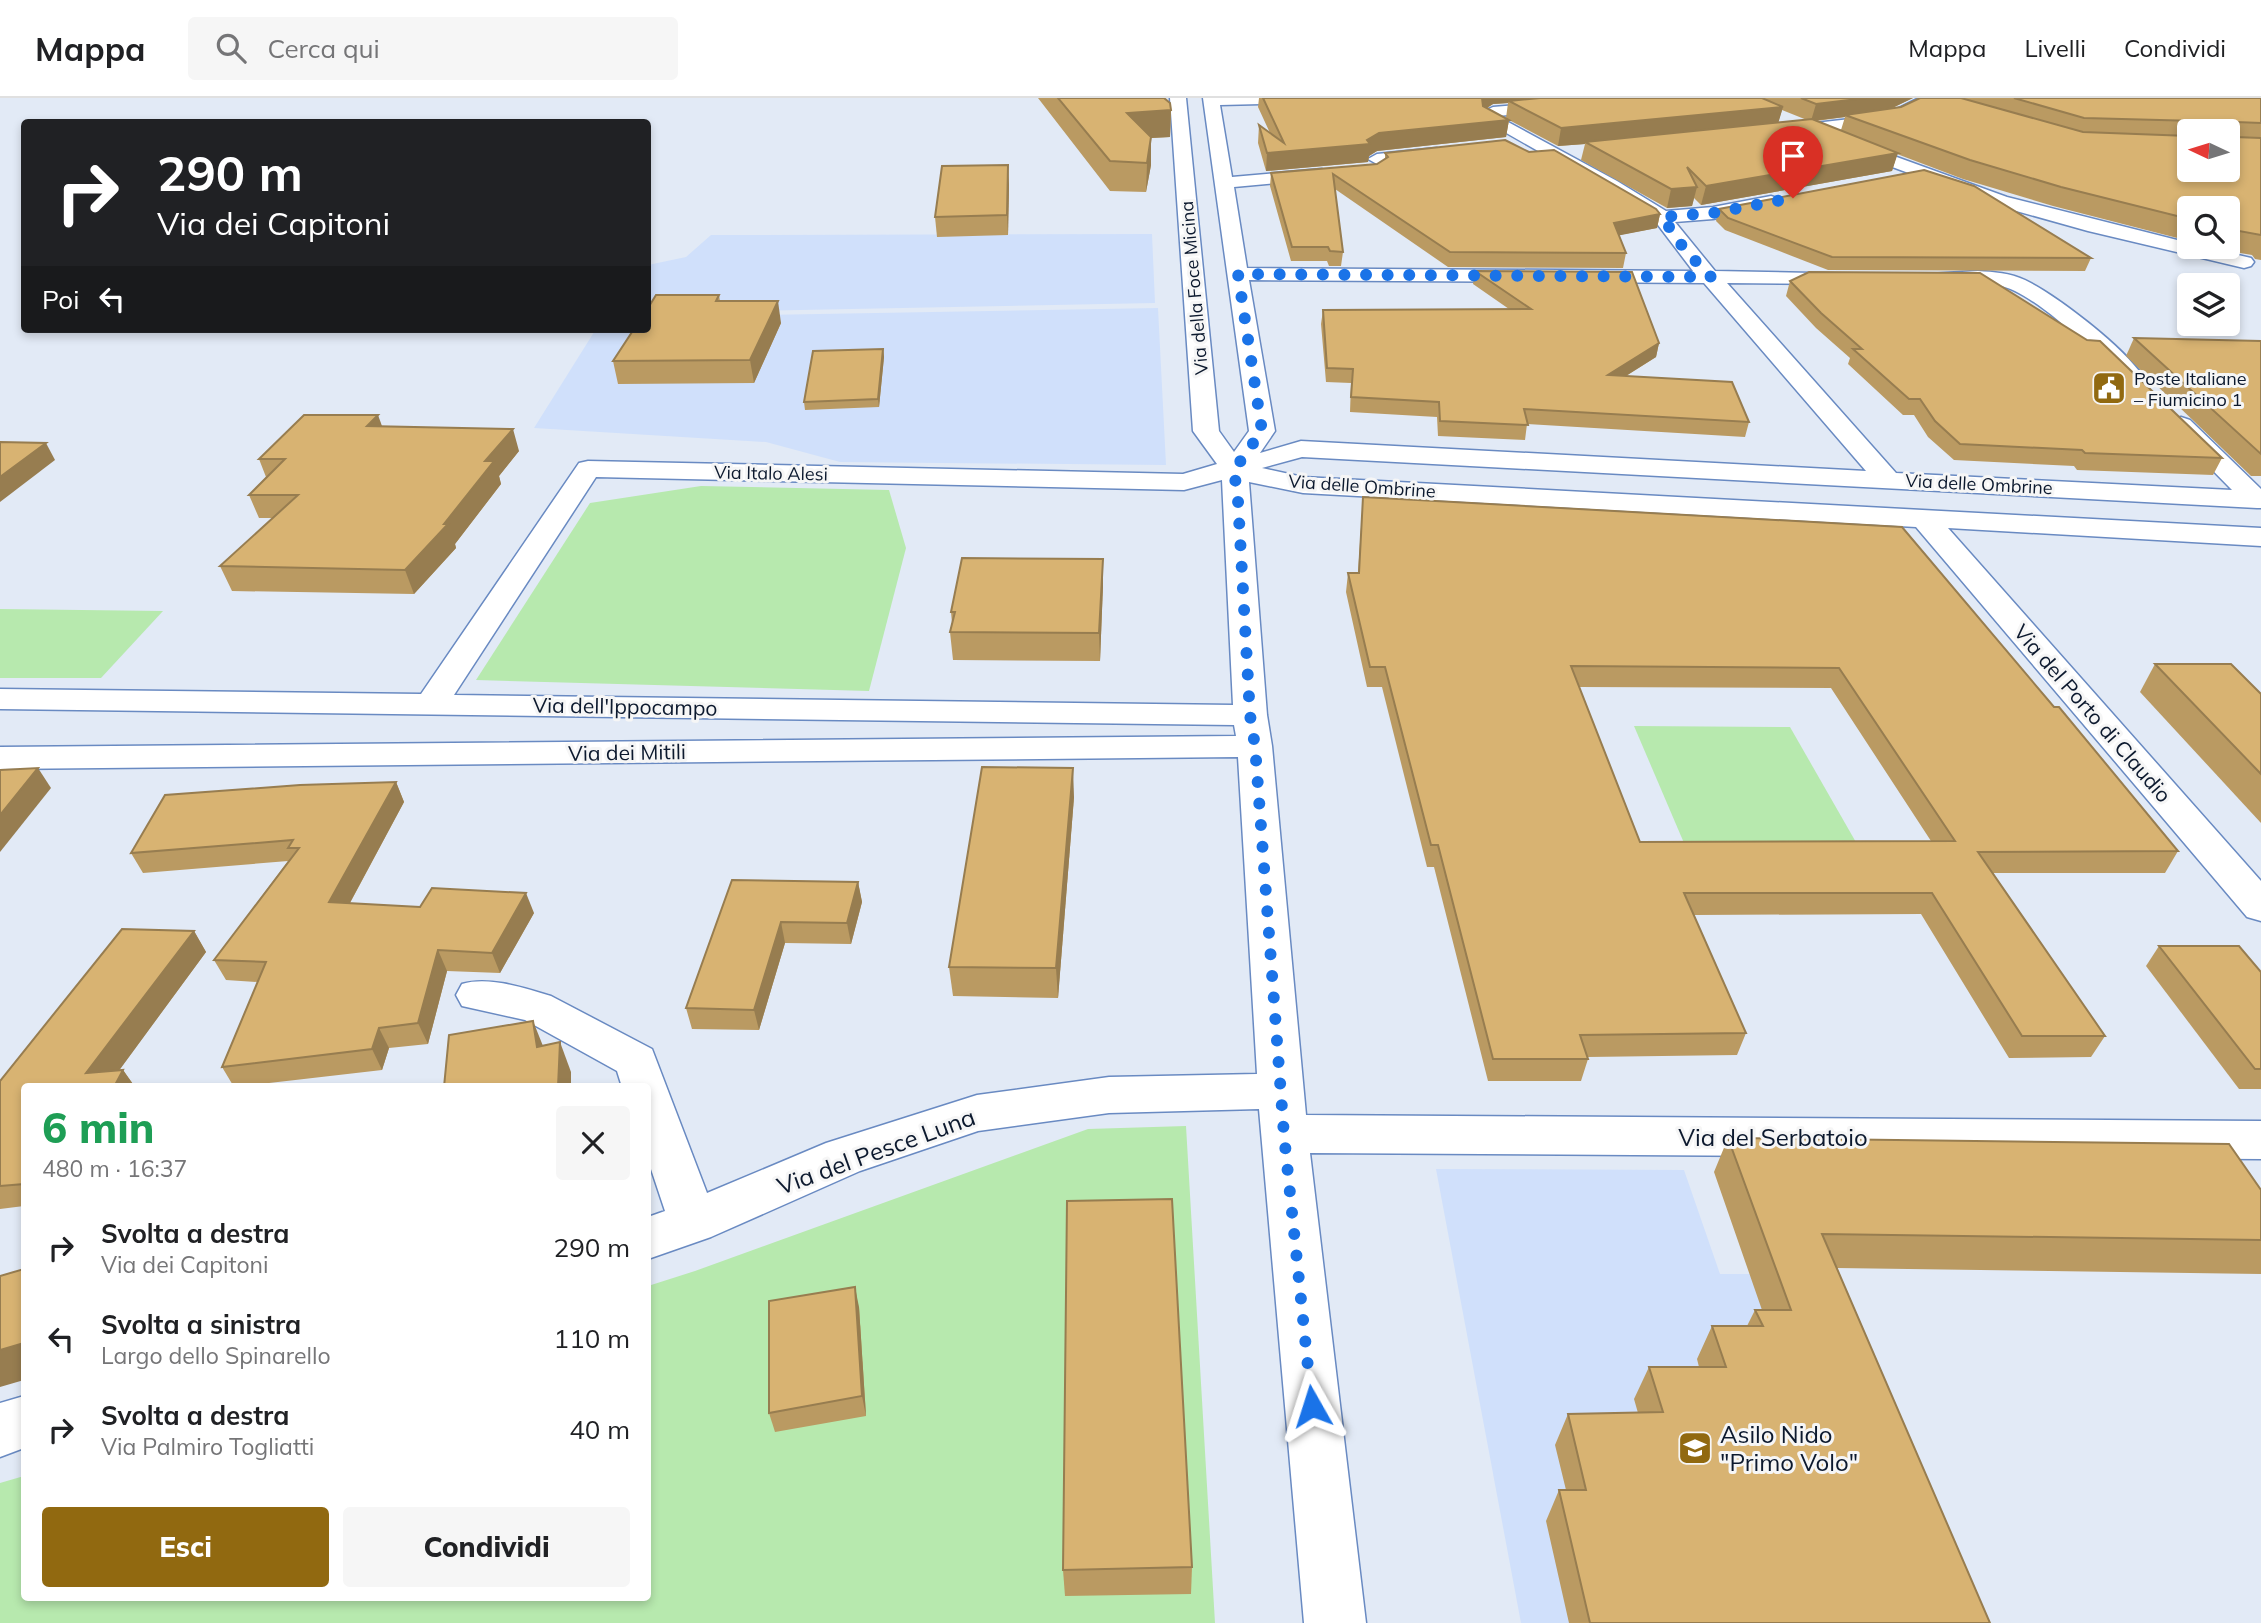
<!DOCTYPE html>
<html lang="it">
<head>
<meta charset="utf-8">
<style>
  :root { --surface:#fff; --page:#f6f6f6; --text:#202124; --muted:#757577; --line:#e0e0e0; --accent:#916910 }
  body { margin:0; font-family:Mulish,sans-serif; background:var(--page); color:var(--text); height:100vh; display:flex; flex-direction:column; font-size:26px; white-space:nowrap }
  * { box-sizing:border-box; margin:0 }
  p { font-size:23px; color:var(--muted) }
  .icon { flex:none; width:38px; height:38px; fill:none; stroke:currentColor; stroke-width:2; stroke-linecap:round; stroke-linejoin:round }
  .map { position:relative; flex:1; overflow:hidden }
  .drawer { position:absolute; left:21px; top:985px; width:630px; height:518px; display:flex; flex-direction:column; background:var(--surface); border-radius:7px; box-shadow:0 4px 10px #0003 }
  .drawer>* { flex:none }
  .banner { position:absolute; left:21px; top:21px; width:630px; height:214px; border-radius:7px; box-shadow:0 4px 10px #0003; background:#202124; color:#fff; overflow:hidden }
  .needle { width:46px; rotate:274deg }
  .tools { position:absolute; left:2177px; top:21px; display:grid; gap:14px }
  .tools a { display:grid; place-items:center; width:63px; height:63px; border-radius:7px; background:var(--surface); box-shadow:0 4px 10px #0003; font-size:35px }
  .pin { position:absolute; display:grid; place-items:center; width:60px; height:60px; color:#fff; margin:-72px -30px; border-radius:50% 50% 50% 0; rotate:-45deg; box-shadow:0 0 7px #0007 }
  .pin .icon { rotate:45deg }
  .me { position:absolute; width:77px; margin:-38px; rotate:354deg; stroke-linejoin:round; filter:drop-shadow(0 0 5px #0008) }
  .turn { display:flex; align-items:center; gap:24px; height:147px; padding:0 21px; font-size:32px }
  .turn .icon { width:91px; height:91px; stroke-width:2.5 }
  .turn b { display:block; font-size:49px; line-height:60px }
  .then { display:flex; align-items:center; height:66px; padding:0 21px; background:#0003; gap:14px; font-size:26px }
  .round { display:grid; place-items:center; flex:none; width:74px; height:74px; border-radius:7px; background:var(--page) }
  .overview { display:flex; align-items:center; justify-content:space-between; height:119px; padding:0 21px }
  h1 { font-size:42px; font-weight:800; line-height:52px; color:#1e9e55 }
  .cta { display:flex; gap:14px; margin-top:auto; padding:14px 21px }
  .cta a { flex:1; height:80px; border-radius:7px; background:var(--accent); color:#fff; font-size:28px; font-weight:800; line-height:80px; text-align:center }
  .cta a+a { background:var(--page); color:var(--text) }
  ul { padding:0; list-style:none }
  li { display:flex; align-items:center; gap:21px; height:91px; padding:0 21px }
  li div { flex:1 }
  li b { display:block; font-size:26px }
  li em { font-style:normal }
  header { display:flex; align-items:center; gap:42px; box-sizing:border-box; height:98px; padding:0 35px; background:var(--surface); border-bottom:2px solid var(--line) }
  header strong { font-size:33px }
  nav { display:flex; gap:38px; margin-inline-start:auto; font-size:24px }
  .search { width:490px; height:63px; background:var(--page); display:flex; align-items:center; gap:18px; box-sizing:border-box; padding:0 24px; border-radius:7px; color:var(--muted); font-size:26px }
  .map>svg:first-child { display:block }
  .built { fill:#d0e0fb }
  .green { fill:#b7e9ae }
  .lines { fill:none; stroke-linecap:round; stroke-linejoin:round }
  .minor-casing { stroke:#698ac2; stroke-width:3 }
  .minor { fill:#fff; fill-rule:evenodd }
  .wall { fill:#ba9a62; fill-rule:evenodd }
  .shaded-wall { fill:#977d50 }
  .building { fill:#d8b372; stroke:#977d50; stroke-width:2; fill-rule:evenodd }
  .route { stroke:#1a73e8; stroke-width:12; stroke-dasharray:0 21.6 }
  .labels { text-anchor:middle; dominant-baseline:central; stroke-width:6; stroke-linejoin:round; paint-order:stroke }
  .far-street-label { font-size:18px; fill:#0c192e; stroke:#f6f6f6 }
  .far-poi-label { font-size:18px; fill:#0c192e; stroke:#f6f6f6; text-anchor:start }
  .street-label { font-size:21px; fill:#0c192e; stroke:#f6f6f6 }
  .near-street-label { font-size:24px; fill:#0c192e; stroke:#f6f6f6 }
  .near-poi-label { font-size:24px; fill:#0c192e; stroke:#f6f6f6; text-anchor:start }
</style>
</head>
<body>
<header>
<strong>Mappa</strong>
<div class="search"><svg class="icon" aria-label="search" viewBox="0 0 24 24"><circle cx="10" cy="10" r="6"/><path d="M15 15l6 6"/></svg>Cerca qui</div>
<nav><a>Mappa</a><a>Livelli</a><a>Condividi</a></nav>
</header>
<div class="map">
<svg width="2261" height="1525" viewBox="0 0 2261 1525">
  <rect width="100%" height="100%" fill="#e2eaf6"/>
  <g class="built">
    <path d="M1152,136l3,69 -507,10v-48l38,-8 25,-22z"/>
    <path d="M1158,210l8,157 -326,-3 -74,-20 -232,-14 62,-99h52v-12z"/>
    <path d="M1436,1071l248,1 36,104h110l143,349h-452z"/>
  </g>
  <g class="green">
    <path d="M701,388l188,4 17,58 -37,143 -393,-11 114,-177z"/>
    <path d="M0,511l163,2 -62,67h-101z"/>
    <path d="M1634,628l156,1 67,117 -173,-1z"/>
    <path d="M1186,1028l29,497h-1215v-140l24,-7v122h624v-312l47,-15 393,-142z"/>
  </g>
  <g class="lines">
    <g class="minor-casing">
      <g id="minor">
        <path d="M1170,0h16l33,333 15,21 15,-21 -46,-333h105l-8,5 -80,2 12,72 90,-8 9,5 -9,5 -88,8 13,81 446,3 -38,-50 -50,-32 -125,-71 2,-6 11,-5 108,-9h60l-8,5 -156,13 120,65 49,30 47,-4 58,-11 6,2 3,4 -3,4 -6,2 -58,11 -38,3 40,49 145,3 3,4 -3,4 -7,2 -126,-1 169,190 336,17 -64,-65 4,-5 9,-3 9,3 71,69v19h-4l-955,-51 -40,11 41,9 958,51v18l-313,-18 313,353v40l-14,-4 -331,-390 -613,-34 -54,-11 18,233 5,31 34,369 955,6v38l-951,-6 56,470h-62l-45,-514 -150,4 -131,18 -118,40 -149,66 -63,22v-42l17,-6 -17,-51v-73h-26l-5,-16 -92,-51 -63,-14 -6,-11 6,-11c27,-8 62,4 89,12l101,53 55,144 119,-50 151,-48 132,-18 148,-3 -19,-317 -1238,12v-22l1236,-11 -2,-11 -1234,-16v-20l421,5 158,-231 9,-2 595,13 34,-10 -24,-33zM1249,182l455,3 162,188 -565,-30 -41,12 15,-22zM596,379l588,13 38,-10 11,225 -779,-10z"/>
        <path d="M1919,0h20l-50,26 -109,13 -8,-5 8,-5 105,-12z"/>
        <path d="M1847,41l160,58 182,46v4h15l47,11 3,4 -3,4 -7,2 -156,-37 -93,-26 -154,-57 -2,-4z"/>
        <path d="M1437,50l8,5 -2,4 -66,7 -9,-5 9,-5z"/>
        <path d="M1978,173c16,1 32,2 47,9 33,16 97,66 118,96l-4,5h-16c-28,-27 -88,-90 -126,-96 -19,-4 -40,-1 -60,-1l-7,-2 -3,-4 3,-4z"/>
        <path d="M24,1298v52l-24,9v-54z"/>
      </g>
    </g>
    <use href="#minor" class="minor"/>
  </g>
  <g class="wall">
    <path d="M1038,0h126l7,12 -1,27 -19,1v27l-5,27 -36,-1z"/>
    <path d="M1259,0h654l-21,10 9,-1 19,-9h341v162l-6,-1 -3,-4 -47,-8h23v-39h-39v33l-136,-35 -90,-27 -66,-25 -5,17 -191,34 -7,-7 -2,8 -25,2 -86,-48 4,-16 -27,2 -49,-26 -3,17 -129,14 -8,5 -1,6 -102,9 -8,-28 1,-18 11,8 -12,-26zM1508,5l-2,15 -19,-10 6,-4zM1782,12l25,10 -29,2zM1845,19l-4,13 -25,-9zM2189,33h39l-39,39z"/>
    <path d="M1385,55l275,61 -3,14 -38,7 7,18 -3,15 -175,-1 -113,-78 8,63 -2,14h-12l-2,-5h-36l-21,-75 1,-13 106,-9 8,-5z"/>
    <path d="M1009,86l-1,51 -71,2 -2,-20z"/>
    <path d="M1719,111l372,49 -6,13 -257,-1 -103,-40 -9,-9z"/>
    <path d="M1475,173l184,72 -3,14 -30,19 123,46 -4,15 -218,-13 -2,16 -87,-4 -1,-19 -87,-5 1,-29 -25,-1 -5,-58 2,-14 186,-1 -36,-25z"/>
    <path d="M1790,183l432,177 -9,17 -136,-5 -3,-4 -120,-6 -26,-23 -14,-22h-11l-55,-51 2,-6 -34,-30 -30,-32z"/>
    <path d="M719,197l1,6 61,22 -27,60 -136,1 -5,-23z"/>
    <path d="M2134,240l127,3v135h-10l-125,-120z"/>
    <path d="M883,251l1,8 -5,50 -74,3 -1,-8z"/>
    <path d="M382,328l137,25 -20,25 2,8 -46,60 1,4 -42,46 -182,-3 -12,-25 53,-48h-14l-10,-23 17,-18 -7,-18z"/>
    <path d="M1363,399l691,210 124,144 -13,22h-172l112,163 -14,21 -82,1 -88,-144 -227,1 52,118 -9,22 -150,2 1,2 -7,22h-93l-54,-214h-7l-45,-180h-15l-21,-95 2,-19h10zM1579,589l252,1 100,153 -291,1z"/>
    <path d="M1103,461v26l-3,76 -147,-1 -3,-28 2,-9 -1,-11z"/>
    <path d="M2155,566l106,30v129l-121,-131z"/>
    <path d="M396,684l8,20 -54,101 184,10 -34,60 -53,-2 -19,73 -39,4 -7,22 -148,17 -12,-20 36,-85 -32,-2 -12,-20 74,-99 -145,12 -12,-20z"/>
    <path d="M1074,699l-16,201 -105,-2 -4,-29z"/>
    <path d="M732,782l126,2 4,20 -11,42 -66,-1 -26,87 -67,-1 -6,-21z"/>
    <path d="M194,833l12,21 -87,118h4l12,17h-111v119l-24,3v-128z"/>
    <path d="M2159,848l102,26v117h-22l-93,-123z"/>
    <path d="M1728,1040l533,52v84l-424,-6 153,355h-421l-23,-102 13,-31h7l-11,-45 13,-31 70,-1 -4,-14 15,-32h50l-2,-8 15,-33h35l8,-16h7l-48,-138z"/>
    <path d="M859,1209l7,109 -91,16 -6,-19z"/>
    <path d="M1192,1469l-1,27 -126,2 -2,-26z"/>
  </g>
  <g class="shaded-wall">
    <path d="M1481,0h88l-60,3 -1,2 -15,1 -14,9z"/>
    <path d="M1866,0h47l-29,14 -39,3v2l-34,4 5,-17z"/>
    <path d="M1783,9l-5,17 -193,18v2l-27,2 3,-18z"/>
    <path d="M1171,12l-1,27 -19,1v27l-5,27 1,-29 -20,-50z"/>
    <path d="M1509,22l-3,17 -129,14 -8,5 -1,6 -102,9 1,-18 100,-13 12,-7z"/>
    <path d="M1898,55l-6,18 -191,34 5,-19z"/>
    <path d="M1008,67l1,19 -1,51 -1,-20z"/>
    <path d="M1697,89l-5,19 -25,2 4,-19z"/>
    <path d="M1660,116l-3,14 -46,9 3,-14z"/>
    <path d="M778,203l3,22 -27,60 -4,-23z"/>
    <path d="M1659,245l-3,14 -51,32 3,-14z"/>
    <path d="M883,251l1,8 -5,50 -1,-8z"/>
    <path d="M378,317l8,22 -19,-11z"/>
    <path d="M513,331l6,22 -20,25 2,8 -46,60 1,4 -42,46 -9,-24 39,-46 41,-63z"/>
    <path d="M46,345l9,17 -55,42v-25z"/>
    <path d="M1103,461v26l-3,76 -1,-28z"/>
    <path d="M38,670l13,20 -51,64v-37z"/>
    <path d="M1073,670l1,29 -16,201 -2,-30z"/>
    <path d="M396,684l8,20 -65,121 -10,-21z"/>
    <path d="M858,784l4,20 -11,42 -4,-21z"/>
    <path d="M526,795l8,20 -34,60 -8,-20z"/>
    <path d="M781,824l4,21 -26,87 -5,-20z"/>
    <path d="M194,833l12,21 -99,135 -21,-14z"/>
    <path d="M438,852l9,21 -19,73 -10,-21z"/>
    <path d="M533,923l12,30 -8,-4z"/>
    <path d="M379,930l10,20 -7,22 -10,-21z"/>
    <path d="M560,944l11,30v15h-13z"/>
    <path d="M123,972l12,17h-21z"/>
    <path d="M855,1189l4,20 7,109 -4,-20z"/>
    <path d="M24,1245v37l-24,7v-37z"/>
  </g>
  <g class="building">
    <path d="M1058,0h106l6,5 1,7 -44,3 24,24 -4,26 -37,-2z"/>
    <path d="M1263,0h219l1,8 26,14 -130,13 -12,7 3,4 -103,9 -8,-28 25,18z"/>
    <path d="M1540,0h222l21,9 -222,21 -52,-27z"/>
    <path d="M1801,0h65l-50,6z"/>
    <path d="M1920,0h41l122,34 106,4v34h39v-39h-29l-2,-10 -113,-3 -70,-20h247v25l-25,-1 -2,3 1,12 26,1v97l-33,-6v-21h-39v11l-128,-32 -91,-27 -125,-45 56,-8z"/>
    <path d="M1812,21l86,34 -192,33 -19,-19 10,20 -26,2 -86,-47z"/>
    <path d="M1505,42l24,12 25,-2 102,59 4,5 -46,9 12,30 -176,-1 -117,-78 10,78 -13,-1 -2,-4h-36l-21,-74 106,-9 11,-7 -3,-4z"/>
    <path d="M1008,67l-1,50 -72,2 7,-51z"/>
    <path d="M1924,72l50,16 117,72 -259,-1 -104,-39 -9,-9z"/>
    <path d="M1475,173l157,1 27,71 -51,32 124,7 17,40 -225,-13 4,16 -88,-4 -1,-19 -88,-5 2,-28 -26,-1 -4,-58 208,-1z"/>
    <path d="M1809,174l171,1 107,67 13,1 122,117 -137,-5 -3,-3 -122,-6 -25,-23 -15,-22h-11l-56,-50h9l-41,-36 -31,-32z"/>
    <path d="M656,197h63l-3,6h62l-28,59 -137,1 21,-32h14v-21z"/>
    <path d="M2134,240l127,3v113z"/>
    <path d="M883,251l-5,50 -74,3 9,-51z"/>
    <path d="M304,317h74l-11,11 146,3 -28,32h9l-50,63h4l-43,46 -185,-4 78,-71h-49l36,-36h-26z"/>
    <path d="M0,344l46,1 -46,34z"/>
    <path d="M1363,399l539,30 152,180h5l119,144 -200,1 127,184h-83l-90,-143h-248l62,140 -166,2 8,24h-95l-55,-214h-7l-46,-178h-15l-22,-94h11zM1571,568l268,2 116,173 -315,1z"/>
    <path d="M962,460l141,1 -4,74 -149,-1 5,-20h-4z"/>
    <path d="M2155,566h76l30,30v80z"/>
    <path d="M982,669l91,1 -17,200 -107,-1z"/>
    <path d="M38,670l-38,47v-45z"/>
    <path d="M396,684l-67,120 91,5 12,-19 94,5 -34,60 -54,-3 -20,73 -39,5 -7,21 -150,18 44,-105 -52,-2 85,-112h-11l5,-8 -162,13 34,-58 135,-10z"/>
    <path d="M732,782l126,2 -11,41 -66,-1 -27,88 -68,-2z"/>
    <path d="M122,831l72,2 -108,142 37,-3 -9,17h-90v97l-24,2v-105z"/>
    <path d="M2159,848h80l22,26v97h-6z"/>
    <path d="M533,923l4,26 23,-5 -2,45h-114l5,-52z"/>
    <path d="M1728,1040l501,6 32,46v50l-439,-6 168,389h-400l-31,-133h27l-18,-76 95,-2 -14,-45h77l-14,-41h51l-8,-16h36z"/>
    <path d="M1172,1101l20,368 -129,3 4,-369z"/>
    <path d="M24,1171v74l-24,7v-74z"/>
    <path d="M855,1189l7,109 -93,17v-112z"/>
  </g>
  <g class="lines">
    <path class="route" d="M1312,1308l-28,-271 -29,-389 -5,-31 -12,-214 -4,-31 28,-39 -24,-157 473,3 -26,-27 -23,-33 51,-4 80,-15"/>
  </g>
  <defs>
    <g id="civic-square" transform="scale(1.75)"><rect x="-9" y="-9" width="18" height="18" rx="4" fill="#916910" stroke="#f6f6f6"/><path d="M-.6-6.5H3V-4.5H.6V-3L4-1V1h2V6H-6V1h2V-1L-.6-3ZM-1.2 2.5V6h2.4V2.5Z" fill="#fff"/></g>
    <g id="school-square" transform="scale(1.75)"><rect x="-9" y="-9" width="18" height="18" rx="4" fill="#916910" stroke="#f6f6f6"/><path d="M0-5L7-2L0 1L-7-2ZM-4 1L0 2.5L4 1V4Q0 6-4 4Z" fill="#fff"/></g>
  </defs>
  <g fill-rule="evenodd">
    <use href="#civic-square" x="2109" y="290"/>
    <use href="#school-square" x="1695" y="1350"/>
  </g>
  <g class="labels">
    <g class="far-street-label">
      <text transform="translate(1194 190) rotate(-95)">Via della Foce Micina</text>
      <text transform="translate(771 375) rotate(1)">Via Italo Alesi</text>
      <text transform="translate(1979 386) rotate(3)">Via delle Ombrine</text>
      <text transform="translate(1362 388) rotate(4)">Via delle Ombrine</text>
    </g>
    <g class="far-poi-label">
      <text x="2134" y="280">Poste Italiane<tspan x="2134" dy="21">– Fiumicino 1</tspan></text>
    </g>
    <g class="street-label">
      <text transform="translate(625 608) rotate(1)">Via dell'Ippocampo</text>
      <text transform="translate(2093 615) rotate(49)">Via del Porto di Claudio</text>
      <text transform="translate(627 654) rotate(-1)">Via dei Mitili</text>
    </g>
    <g class="near-street-label">
      <text x="1773" y="1039">Via del Serbatoio</text>
      <text transform="translate(876 1053) rotate(-20)">Via del Pesce Luna</text>
    </g>
    <g class="near-poi-label">
      <text x="1720" y="1336">Asilo Nido<tspan x="1720" dy="28">"Primo Volo"</tspan></text>
    </g>
  </g>
</svg>
<div class="tools">
<a><svg class="needle" viewBox="-14 -14 28 28"><path d="M0-13l5 13h-10z" fill="#e53935"/><path d="M0 13l5-13h-10z" fill="#757577"/></svg></a>
<a><svg class="icon" aria-label="search" viewBox="0 0 24 24"><circle cx="10" cy="10" r="6"/><path d="M15 15l6 6"/></svg></a>
<a><svg class="icon" aria-label="layers" viewBox="0 0 24 24"><path d="M12 4l9 5-9 5-9-5zM3 14l9 5 9-5"/></svg></a>
</div>
<div class="pin" style="left:1793px;top:100px;background:#d93025"><svg class="icon" aria-label="arrive" viewBox="0 0 24 24"><path d="M6 21V4h12l-3 4 3 4H6"/></svg></div>
<svg class="me" style="left:1312px;top:1308px" viewBox="-20 -20 40 40"><path d="M0-17L14 15 0 8-14 15z" fill="#1a73e8" stroke="#fff" stroke-width="4"/></svg>
<div class="banner">
<div class="turn"><svg class="icon" aria-label="right" viewBox="0 0 24 24"><path d="M7 20v-9h11M14 6l5 5-5 5"/></svg><div><b>290 m</b>Via dei Capitoni</div></div>
<div class="then">Poi<svg class="icon" aria-label="left" viewBox="0 0 24 24"><path d="M17 20v-9H6M10 6l-5 5 5 5"/></svg></div>
</div>
<section class="drawer">
<div class="overview"><div><h1>6 min</h1><p>480 m · 16:37</p></div><a class="round"><svg class="icon" aria-label="close" viewBox="0 0 24 24"><path d="M6 6l12 12M18 6L6 18"/></svg></a></div>
<ul>
<li><svg class="icon" aria-label="right" viewBox="0 0 24 24"><path d="M7 20v-9h11M14 6l5 5-5 5"/></svg><div><b>Svolta a destra</b><p>Via dei Capitoni</p></div><em>290 m</em></li>
<li><svg class="icon" aria-label="left" viewBox="0 0 24 24"><path d="M17 20v-9H6M10 6l-5 5 5 5"/></svg><div><b>Svolta a sinistra</b><p>Largo dello Spinarello</p></div><em>110 m</em></li>
<li><svg class="icon" aria-label="right" viewBox="0 0 24 24"><path d="M7 20v-9h11M14 6l5 5-5 5"/></svg><div><b>Svolta a destra</b><p>Via Palmiro Togliatti</p></div><em>40 m</em></li>
</ul>
<div class="cta"><a>Esci</a><a>Condividi</a></div>
</section>
</div>
</body>
</html>
